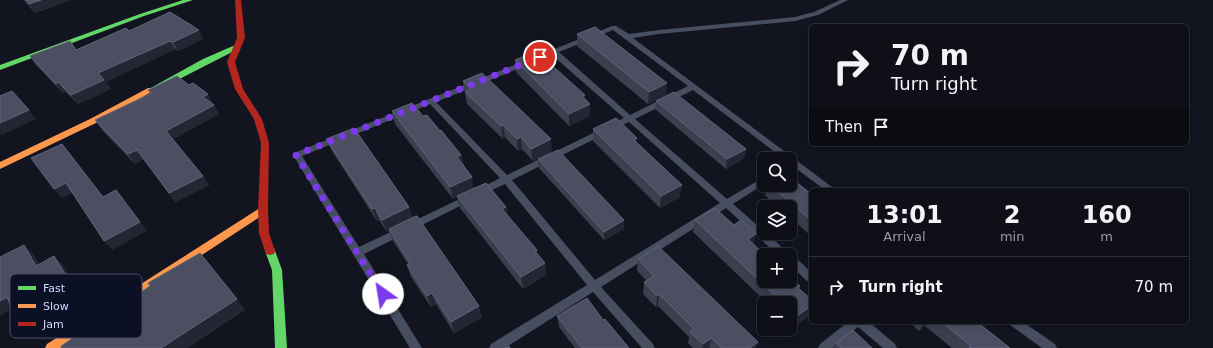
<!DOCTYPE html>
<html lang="en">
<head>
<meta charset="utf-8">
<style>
  :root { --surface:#0e0f17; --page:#1c1d24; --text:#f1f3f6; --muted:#9b9ca1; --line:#2e2f36 }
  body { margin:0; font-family:"DejaVu Sans",sans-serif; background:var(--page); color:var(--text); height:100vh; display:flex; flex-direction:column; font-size:15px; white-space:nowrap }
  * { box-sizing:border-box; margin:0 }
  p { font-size:13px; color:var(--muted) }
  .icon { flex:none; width:22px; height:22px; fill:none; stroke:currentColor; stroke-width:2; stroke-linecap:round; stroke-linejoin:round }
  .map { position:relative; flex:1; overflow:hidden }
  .details { position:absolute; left:809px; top:188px; width:380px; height:136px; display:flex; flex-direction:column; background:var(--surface); border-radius:6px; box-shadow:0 2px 6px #0003,0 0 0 1px var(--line) }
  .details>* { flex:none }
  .top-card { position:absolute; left:809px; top:24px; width:380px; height:122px; border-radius:6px; box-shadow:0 2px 6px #0003,0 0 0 1px var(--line); background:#0e0f17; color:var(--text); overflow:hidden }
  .fabs { position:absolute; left:757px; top:152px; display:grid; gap:8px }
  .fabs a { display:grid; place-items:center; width:40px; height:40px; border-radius:6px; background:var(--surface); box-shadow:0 2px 6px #0003,0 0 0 1px var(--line); font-size:20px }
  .pin { position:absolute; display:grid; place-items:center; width:34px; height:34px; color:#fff; margin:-17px; border:2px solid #fff; border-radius:50%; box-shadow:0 1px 4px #0007 }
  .me { position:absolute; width:44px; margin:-22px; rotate:328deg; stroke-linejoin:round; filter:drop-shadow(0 0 3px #0008) }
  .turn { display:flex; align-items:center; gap:14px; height:84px; padding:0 16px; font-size:18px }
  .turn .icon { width:52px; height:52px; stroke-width:2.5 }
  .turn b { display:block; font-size:28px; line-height:34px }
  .then { display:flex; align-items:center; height:38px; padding:0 16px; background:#0003; gap:8px; font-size:15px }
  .eta { display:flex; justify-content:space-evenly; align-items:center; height:68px; text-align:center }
  .eta b { font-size:24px; font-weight:700; line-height:28px }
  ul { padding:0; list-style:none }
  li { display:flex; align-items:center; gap:12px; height:60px; padding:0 16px; border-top:1px solid var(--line) }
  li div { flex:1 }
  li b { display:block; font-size:15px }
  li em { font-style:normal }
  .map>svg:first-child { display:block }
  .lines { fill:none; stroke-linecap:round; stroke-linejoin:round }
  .lane { fill:#464e60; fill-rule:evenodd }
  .fast { fill:#63d668; fill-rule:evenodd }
  .slow { fill:#ff974d; fill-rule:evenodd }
  .jam { fill:#b3261e; fill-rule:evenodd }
  .wall { fill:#3b3f4e }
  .shaded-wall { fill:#242733 }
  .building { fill:#4b4f61; stroke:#60657a }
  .route { stroke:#7c3aed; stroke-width:7; stroke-dasharray:0 12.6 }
  .key { fill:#0c1025; stroke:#474d66; stroke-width:1 }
  .key-label { font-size:11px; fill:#d0daff }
</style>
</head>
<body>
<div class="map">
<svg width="1213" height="348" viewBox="0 0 1213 348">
  <rect width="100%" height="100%" fill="#12141f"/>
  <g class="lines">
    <g class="lane">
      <path d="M840,0h8l-30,15 -23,6 -136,13 -26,4 203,152h-11l-35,-26v-5h-6l-91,-69 -58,29 92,80 37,-22v7l-31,20 31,27v2h3l23,22 4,1 17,16v10l-4,-1 -17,-16v-10h-12l-52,-47 -125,79 52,57 2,4h-13l-49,-56 -88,56h-16l2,-4 96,-59 -82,-101 -22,10h-6l-2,-2 2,-2 23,-12 -70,-74 -128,52 57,91 107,-51h6l2,2 -2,2 -108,54 58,94h-12l-117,-193 1,-2 318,-127h4l13,8 30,-4 136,-13 19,-5zM613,30l75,56 -58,29 -71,-63zM552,55l72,63 -117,57 -71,-73zM629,122l91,81 -125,77 -83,-100z"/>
      <path d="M848,322h21l26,22 2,4h-14l-25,-21 -26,21h-14l2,-4z"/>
      <path d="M1009,322h14l32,22 2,4h-15l-32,-23z"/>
    </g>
    <g class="fast">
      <path d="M183,0h10l-49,16 -144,54v-5l140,-51z"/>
      <path d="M233,46h3l4,2 -86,44h-6l-1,-2 56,-31z"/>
      <path d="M270,247l4,1 8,22 5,78h-12l-3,-78 -7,-19 1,-3z"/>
    </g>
    <g class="slow">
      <path d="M148,88h6l1,2 -59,33 -96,46v-7l90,-43z"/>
      <path d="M263,206l3,1 2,3 -2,3 -206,135h-15l2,-4z"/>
    </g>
    <path class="jam" d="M235,0h6l4,38 -10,24 8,27 19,30 7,24 -1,67 1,23 6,18 -1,3 -4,1 -4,-1 -7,-21 -1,-23 3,-67 -7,-24 -19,-30 -8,-27 10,-24z"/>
  </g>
  <g class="wall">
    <path d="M24,0h47l-36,13z"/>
    <path d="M129,31l74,8 -25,12 -3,-2 -69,33 5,7 -33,15 -13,-13 -2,2 -27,-28 -6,-9 46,-6z"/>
    <path d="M577,34l89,61 -18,9 -71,-58z"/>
    <path d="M515,60l70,40 5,16 -21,10 -53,-54z"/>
    <path d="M463,81l89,71 -19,9 -11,-12 -4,2 -13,-14 -2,2 -36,-35z"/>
    <path d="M148,90l65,13 -1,1 2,1 5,9 -46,25 30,37 6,9 -34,17 -31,-43 -9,5 -33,-34 -7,-10 56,-26z"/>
    <path d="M656,101l90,48 -2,9 -18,11 -70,-59z"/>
    <path d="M392,111l31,5 17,15 21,24 3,11 10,22 32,19 2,9 29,34v4l8,9 1,12 -23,14 -63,-81 -3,-11 -4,2 -58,-75z"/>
    <path d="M593,129l44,9v5l43,54 -20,11 -67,-67z"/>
    <path d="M326,139l87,78 69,100 -28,16 -18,-29 -5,3 -20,-30 -4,-12 1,-1 -15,-23 -4,-10 -2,1 -8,-12 -2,1 -45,-70z"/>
    <path d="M538,159l86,61v9l-20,11 -65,-72z"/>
    <path d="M768,185h22l21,9v42l-21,-19v-10h-12l-13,-12z"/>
    <path d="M695,220l58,24 47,42 -1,3 11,26 -17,13 -3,-3v-22h-23l-74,-71z"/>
    <path d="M638,259l118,89h-63l-5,-5 1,-6 -31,-31 -2,1 -13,-13 1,-12 3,-1 -10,-10z"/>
    <path d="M557,316l46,4 26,28h-54l-16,-21z"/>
    <path d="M909,322h68l33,26h-58l-27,-22 -6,5z"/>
    <path d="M836,343l36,5h-39z"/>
  </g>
  <g class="shaded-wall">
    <path d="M41,0h30l-36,13 -6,-9z"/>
    <path d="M199,30l4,9 -25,12 -5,-9z"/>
    <path d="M170,41l5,8 -69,33 5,7 -33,15 -7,-9 27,-22z"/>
    <path d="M58,82l7,9 -2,2 -7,-9z"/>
    <path d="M667,83l-1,12 -18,9 1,-12z"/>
    <path d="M208,94l5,9 -4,3 -6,-9z"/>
    <path d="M585,95l1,11 4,-2v12l-21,10v-12l13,-18z"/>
    <path d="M214,105l5,9 -47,26 -6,-9z"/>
    <path d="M29,110l7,9 -34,16 -2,-2v-10z"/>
    <path d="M503,125l2,12 -2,2 -2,-13z"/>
    <path d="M521,137l1,12 -4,2 -1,-12z"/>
    <path d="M637,138v12l-3,-10z"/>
    <path d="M551,139l1,13 -19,9 -2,-12z"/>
    <path d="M746,149l-2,9 -18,11 1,-10z"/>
    <path d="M137,150l7,9 -9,5 -7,-10z"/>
    <path d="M461,155l3,12 -7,-10z"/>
    <path d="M203,176l6,9 -34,17 -6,-9z"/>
    <path d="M472,177l2,12 -17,7v1l-4,2 -3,-12z"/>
    <path d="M66,183l8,9 -12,6 -8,-9z"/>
    <path d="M682,185l-2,12 -20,11 1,-12z"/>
    <path d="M116,190l31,41 -35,19 -8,-9z"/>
    <path d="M409,207l4,12 -26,13 -5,-12z"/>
    <path d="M506,207l2,12 -6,-10z"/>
    <path d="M375,208l4,12 -2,1 -5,-12z"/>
    <path d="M624,220v9l-20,11v-8z"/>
    <path d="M756,234l-3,12 -5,-7z"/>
    <path d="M24,245l9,9 13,20 -10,-8z"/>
    <path d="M54,256l9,9 11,18 -54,29 -6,-5 -14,9v-15z"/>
    <path d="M545,263l1,12 -23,14 -2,-12z"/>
    <path d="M432,293l4,11 -5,3 -4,-11z"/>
    <path d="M659,294l-1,12 -2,1 1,-11z"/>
    <path d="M237,299l8,11 -57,38h-27z"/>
    <path d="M479,306l3,11 -28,16 -3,-11z"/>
    <path d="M811,306v7l-1,2 -17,13 4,-12z"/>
    <path d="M925,322h3l-3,4 -6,5z"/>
    <path d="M712,338l-3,10h-7l1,-4z"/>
    <path d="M758,342l-2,6h-6z"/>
  </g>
  <g class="building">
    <path d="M25,0h16l-12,4z"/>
    <path d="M170,12l29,18 -26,12 -3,-1 -72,32 6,7 -33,15 -13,-13 -2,2 -26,-28 40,-15 6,9 50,-22 3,3z"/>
    <path d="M595,27l72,56 -18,9 -72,-58z"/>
    <path d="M536,51l49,44 -3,1 8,8 -21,10 -54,-54z"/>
    <path d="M482,73l69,66 -20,10 -10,-12 -4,2 -14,-14 -2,1 -36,-34 6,-3 -8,-8z"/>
    <path d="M177,76l12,9 4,-2 15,11 -5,3 11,8 -48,26 37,45 -34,17 -32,-43 -9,4 -33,-34 57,-27 -4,-3z"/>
    <path d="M12,91l17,19 -29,13v-27z"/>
    <path d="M674,92l72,57 -19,10 -71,-58z"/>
    <path d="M412,103l11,13 4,-1 13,16 1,-1 20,25 -4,2 15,20 -22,10 -58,-76z"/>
    <path d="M616,118l21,20 -3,2 48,45 -21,11 -68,-67z"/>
    <path d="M354,128l55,79 -27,13 -7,-12 -3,1 -46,-70z"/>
    <path d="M62,144l41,53 13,-7 24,32 -36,19 -38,-58 -12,6 -23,-31z"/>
    <path d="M558,150l66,70 -20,12 -66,-73z"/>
    <path d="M790,177l21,17v26l-41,-35h20z"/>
    <path d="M486,183l20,24 -4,2 35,41 -2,1 10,12 -24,14 -64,-81z"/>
    <path d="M715,208l19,17 7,-5 15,14 -8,5 17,16h-1v26h26v-4l10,9 -2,2 13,11v7l-14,10 -7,-6v-7h-7l-88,-83z"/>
    <path d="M416,216h1l62,90 -28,16 -19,-29 -5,3 -20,-31 3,-2 -21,-34z"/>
    <path d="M24,245l12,21 18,-10 11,18 -55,30 -3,-7 -7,4v-44z"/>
    <path d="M658,246l100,96 -8,6h-28l-10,-10 -9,6 -13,-12 4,-3 -35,-35 -2,2 -13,-14 10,-6 -16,-17z"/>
    <path d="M200,253l37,46 -76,49h-99l-1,-2 89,-60 -2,-3z"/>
    <path d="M587,298l16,22 2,-1 24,29h-47l-25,-32z"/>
    <path d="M942,322h35l33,26h-41l2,-2z"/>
    <path d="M853,330l19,18h-31l-5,-5z"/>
    <path d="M509,346l1,2h-5z"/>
  </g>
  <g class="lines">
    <path class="route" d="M383,294l-87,-139 244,-98"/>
  </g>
  <rect x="10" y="274" width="132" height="64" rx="6" class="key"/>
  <rect x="18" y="286" width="18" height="4" fill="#63d668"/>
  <rect x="18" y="304" width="18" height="4" fill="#ff974d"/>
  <rect x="18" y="322" width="18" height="4" fill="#b3261e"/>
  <g class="key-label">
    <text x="43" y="292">Fast</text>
    <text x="43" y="310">Slow</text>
    <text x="43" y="328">Jam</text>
  </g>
</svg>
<div class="fabs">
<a><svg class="icon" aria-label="search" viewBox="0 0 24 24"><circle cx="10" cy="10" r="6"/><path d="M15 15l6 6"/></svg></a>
<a><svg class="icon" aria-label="layers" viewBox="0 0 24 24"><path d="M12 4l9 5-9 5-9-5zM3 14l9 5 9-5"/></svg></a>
<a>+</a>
<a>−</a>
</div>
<div class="pin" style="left:540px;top:57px;background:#d93025"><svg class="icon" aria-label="arrive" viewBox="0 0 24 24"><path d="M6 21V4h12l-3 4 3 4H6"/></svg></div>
<svg class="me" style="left:383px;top:294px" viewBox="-20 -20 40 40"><circle r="19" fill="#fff"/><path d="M0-13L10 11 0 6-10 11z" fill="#7c3aed"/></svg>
<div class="top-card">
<div class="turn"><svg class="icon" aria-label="right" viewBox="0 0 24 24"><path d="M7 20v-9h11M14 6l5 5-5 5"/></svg><div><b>70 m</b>Turn right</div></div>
<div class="then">Then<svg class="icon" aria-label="arrive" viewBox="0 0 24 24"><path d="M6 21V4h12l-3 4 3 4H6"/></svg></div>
</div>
<section class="details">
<div class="eta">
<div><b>13:01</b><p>Arrival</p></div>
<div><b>2</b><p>min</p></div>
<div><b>160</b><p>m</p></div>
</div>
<ul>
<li><svg class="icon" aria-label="right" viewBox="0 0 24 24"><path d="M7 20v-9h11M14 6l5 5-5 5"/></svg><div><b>Turn right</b></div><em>70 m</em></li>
</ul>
</section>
</div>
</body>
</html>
